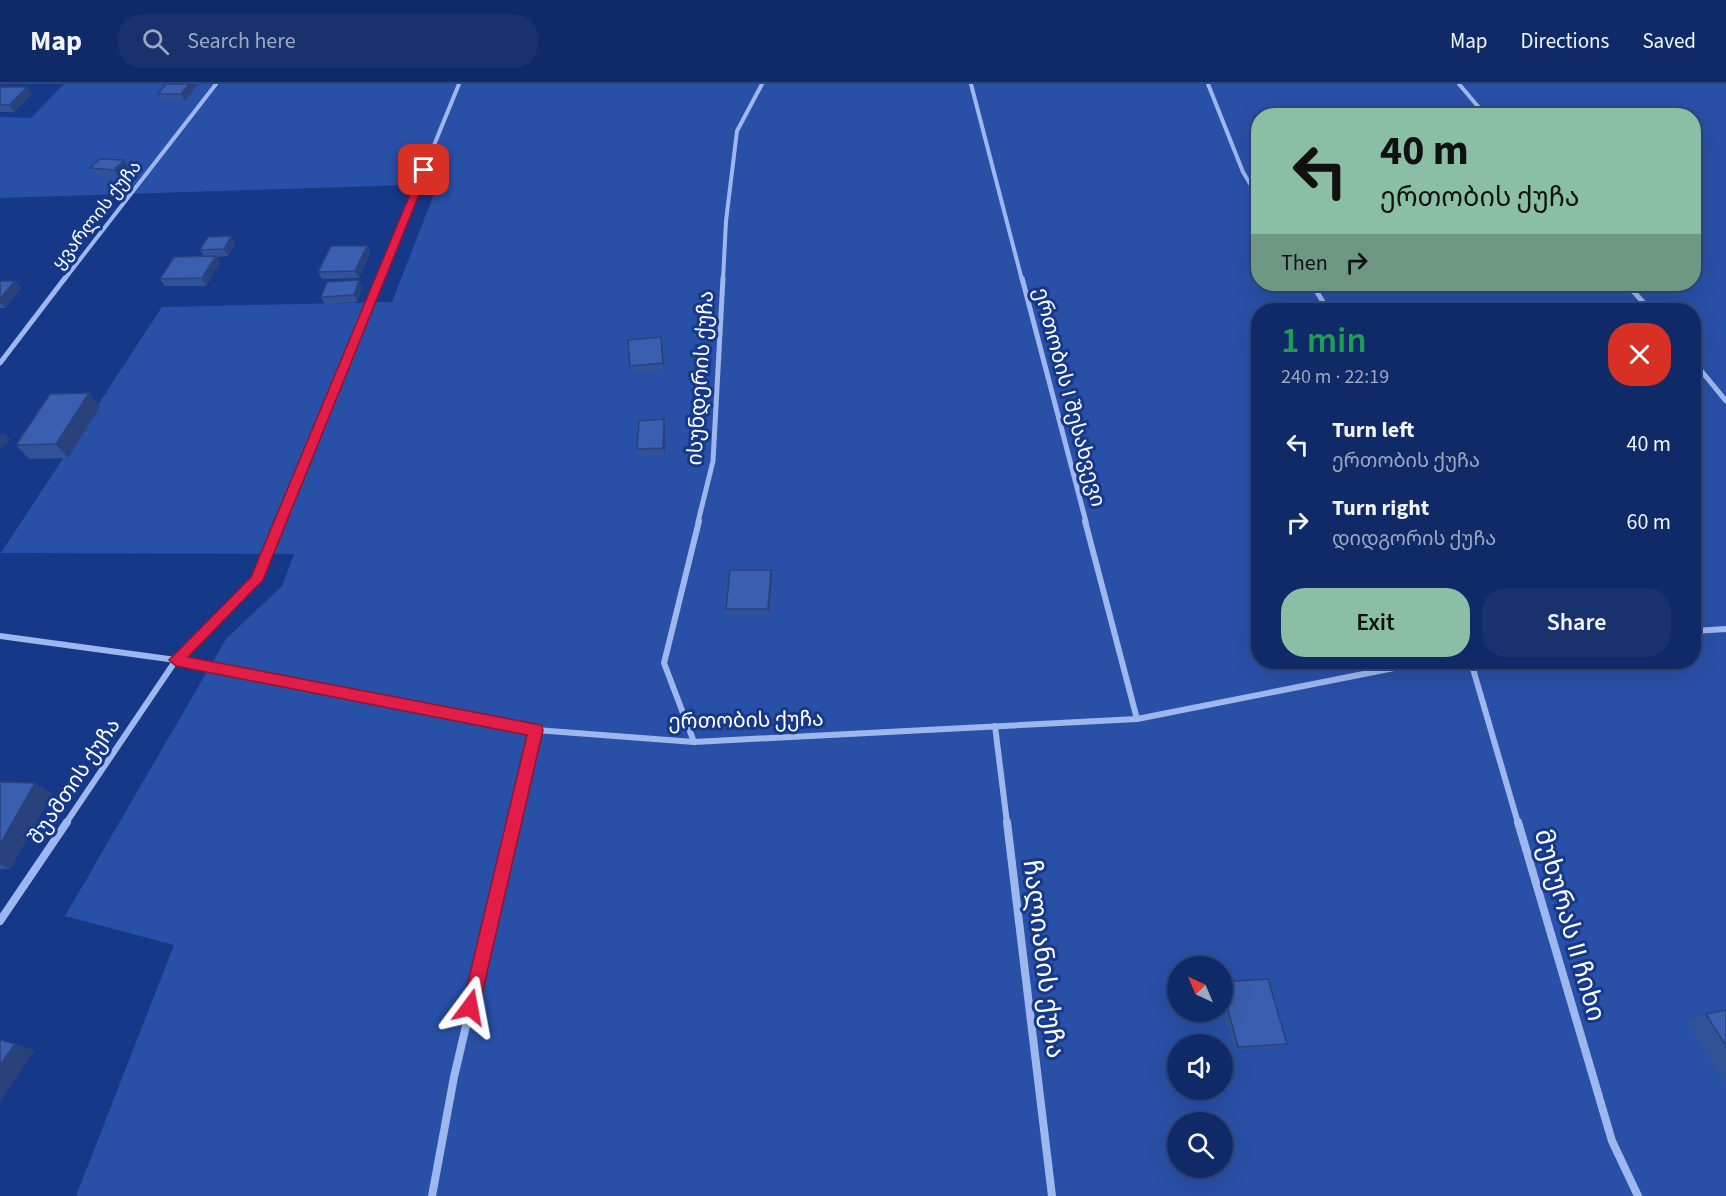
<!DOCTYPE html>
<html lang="en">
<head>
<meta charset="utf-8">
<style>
  :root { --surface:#102a67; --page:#19326d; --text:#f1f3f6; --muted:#9ca7c0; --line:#30467b; --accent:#8abfa5 }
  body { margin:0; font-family:"Source Sans 3","Noto Sans Georgian",sans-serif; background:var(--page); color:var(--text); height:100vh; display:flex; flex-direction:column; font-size:22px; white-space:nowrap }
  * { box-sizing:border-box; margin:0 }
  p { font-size:20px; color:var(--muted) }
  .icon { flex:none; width:33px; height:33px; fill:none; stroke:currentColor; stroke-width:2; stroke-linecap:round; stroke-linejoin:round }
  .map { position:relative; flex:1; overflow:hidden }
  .sheet { position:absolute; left:1251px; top:219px; width:450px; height:366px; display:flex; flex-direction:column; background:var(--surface); border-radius:24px; box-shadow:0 6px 24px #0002,0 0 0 2px var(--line) }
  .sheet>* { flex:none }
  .guide { position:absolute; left:1251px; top:24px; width:450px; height:183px; border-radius:24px; box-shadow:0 6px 24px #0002,0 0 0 2px var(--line); background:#8abfa5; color:#111; overflow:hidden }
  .needle { width:39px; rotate:316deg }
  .fabs { position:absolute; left:1167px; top:872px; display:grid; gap:12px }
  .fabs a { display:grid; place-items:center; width:66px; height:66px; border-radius:50%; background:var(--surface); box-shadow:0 6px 24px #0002,0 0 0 2px var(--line); font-size:30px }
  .pin { position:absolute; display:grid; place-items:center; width:51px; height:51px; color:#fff; margin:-26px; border-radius:12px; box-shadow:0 3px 9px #0006 }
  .me { position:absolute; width:66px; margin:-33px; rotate:13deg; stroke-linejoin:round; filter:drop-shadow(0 0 4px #0008) }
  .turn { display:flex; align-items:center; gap:21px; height:126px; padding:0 30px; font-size:27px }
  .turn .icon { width:78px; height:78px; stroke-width:2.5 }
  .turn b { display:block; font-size:42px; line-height:51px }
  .then { display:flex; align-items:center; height:57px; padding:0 30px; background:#0003; gap:12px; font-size:22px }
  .round { display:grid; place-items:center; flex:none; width:63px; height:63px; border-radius:24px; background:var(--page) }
  .summary { display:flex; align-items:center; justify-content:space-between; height:102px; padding:0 30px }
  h1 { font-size:36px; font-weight:600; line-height:45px; color:#1e9e55 }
  .primary-button { display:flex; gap:12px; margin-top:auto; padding:12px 30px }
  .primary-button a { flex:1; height:69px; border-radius:24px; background:var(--accent); color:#111; font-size:24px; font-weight:600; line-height:69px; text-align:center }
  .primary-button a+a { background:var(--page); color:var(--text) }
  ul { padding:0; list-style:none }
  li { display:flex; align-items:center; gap:18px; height:78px; padding:0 30px }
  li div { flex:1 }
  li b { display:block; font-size:22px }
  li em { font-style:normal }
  header { display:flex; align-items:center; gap:36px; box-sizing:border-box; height:84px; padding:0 30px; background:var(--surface); border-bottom:2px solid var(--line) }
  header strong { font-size:28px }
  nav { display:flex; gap:33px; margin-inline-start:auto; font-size:21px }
  .search { width:420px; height:54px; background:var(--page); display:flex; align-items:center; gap:15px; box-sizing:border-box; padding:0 21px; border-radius:24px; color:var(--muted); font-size:22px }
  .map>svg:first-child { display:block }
  .green { fill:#2950a7; fill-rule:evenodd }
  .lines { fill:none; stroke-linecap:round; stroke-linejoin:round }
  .minor-far3 { stroke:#9eb7ee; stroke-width:4 }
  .minor-far2 { stroke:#9eb7ee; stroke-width:5 }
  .minor-far1 { stroke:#9eb7ee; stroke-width:6 }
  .minor { stroke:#9eb7ee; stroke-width:8 }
  .wall { fill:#325297 }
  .shaded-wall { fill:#29427b }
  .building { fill:#3a5fb0; stroke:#29427b; stroke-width:1.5 }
  .route { fill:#e11d48; stroke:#92132f; stroke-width:1.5 }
  .labels { text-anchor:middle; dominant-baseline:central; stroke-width:6; stroke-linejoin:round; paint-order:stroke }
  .far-street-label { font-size:18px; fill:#fff; stroke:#163889 }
  .street-label { font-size:21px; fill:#fff; stroke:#163889 }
  .near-street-label { font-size:26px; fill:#fff; stroke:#163889 }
</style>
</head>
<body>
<header>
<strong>Map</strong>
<div class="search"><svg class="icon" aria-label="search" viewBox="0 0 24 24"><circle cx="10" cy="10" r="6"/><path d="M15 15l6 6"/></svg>Search here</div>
<nav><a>Map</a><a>Directions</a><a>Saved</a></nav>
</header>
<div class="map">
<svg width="1726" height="1112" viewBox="0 0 1726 1112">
  <rect width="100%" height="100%" fill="#163889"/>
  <path class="green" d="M64,0h1662v1112h-1650l98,-251 -109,-29 161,-277 56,-53 12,-32 -293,-1 161,-246 230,-5 46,-118 -438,14v-81l31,1zM1258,32h436v168h-436zM1258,226h436v352h-436zM1178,882h44v45h-44zM1178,960h44v45h-44zM1178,1038h44v45h-44z"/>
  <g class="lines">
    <g class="minor-far3">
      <path d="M971,0l51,196"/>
      <path d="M1208,0l35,88 15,25"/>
      <path d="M1459,0l27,32"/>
      <path d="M64,196l152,-196"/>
      <path d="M379,196l80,-196"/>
      <path d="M723,196l3,-59 11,-90 25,-47"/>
    </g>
    <g class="minor-far2">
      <path d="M1022,194l64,244"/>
      <path d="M1312,200l16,26"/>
      <path d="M1627,200l23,26"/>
      <path d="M1694,278l32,39"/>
      <path d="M0,279l65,-85"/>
      <path d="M281,438l99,-244"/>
      <path d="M698,438l15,-61 10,-183"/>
    </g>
    <g class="minor-far1">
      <path d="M1085,437l52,198"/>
      <path d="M1694,547l32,-2"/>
      <path d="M0,552l176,24 360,70 158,12 443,-23 287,-57"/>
      <path d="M1471,578l47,161"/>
      <path d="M995,642l12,97"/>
      <path d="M694,658l-30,-79 35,-142"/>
      <path d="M66,739l110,-163 81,-80 24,-59"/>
      <path d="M514,739l22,-93"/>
    </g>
    <g class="minor">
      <path d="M1007,738l45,374"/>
      <path d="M1518,738l94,319 26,55"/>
      <path d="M0,837l67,-99"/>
      <path d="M432,1112l22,-119 60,-255"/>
    </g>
  </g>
  <g class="wall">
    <path d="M166,0h32l-13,17h-23l-4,-7z"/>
    <path d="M0,3h27l5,7 -18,18h-14z"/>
    <path d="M124,76l4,7 -9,10 -24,-1 -5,-8z"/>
    <path d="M231,152l4,7 -7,13 -12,1 4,6 -14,23h-41l-5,-7 44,-23 -4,-6z"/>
    <path d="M367,162l3,7 -11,25 -37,1 -4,-7z"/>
    <path d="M0,197h15l6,7 -16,20h-5z"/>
    <path d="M362,204l-5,14 -32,2 -4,-7z"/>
    <path d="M662,260l2,26 -32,4 -2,-8z"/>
    <path d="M89,309l11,14 -32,51 -39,1 -13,-14z"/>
    <path d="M664,335l1,7v29l-27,1 -1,-7z"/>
    <path d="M771,486l1,7 -3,38h-42l-1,-6z"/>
    <path d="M0,698l35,1 17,11 -42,75h-10z"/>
    <path d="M1222,898l65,62 -5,3 -48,3 -12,-42z"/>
    <path d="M1726,926v75l-40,-64 20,-7z"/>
  </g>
  <g class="shaded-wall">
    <path d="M189,0h9l-13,17 -4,-7z"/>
    <path d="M27,3l5,7 -18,18 -5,-7z"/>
    <path d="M124,76l4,7 -9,10 -5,-7z"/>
    <path d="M231,152l4,7 -7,13 -4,-7z"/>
    <path d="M367,162l3,7 -11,25 -4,-7z"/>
    <path d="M216,172l4,7 -14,23 -4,-8z"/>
    <path d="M359,196l3,8 -5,14 -3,-7z"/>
    <path d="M15,197l6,7 -16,20 -5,-6v-3z"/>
    <path d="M661,253l1,7 2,26 -1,-7z"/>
    <path d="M89,309l11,14 -32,51 -12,-14z"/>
    <path d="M664,335l1,7v29l-2,-7z"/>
    <path d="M3,348l7,7 -10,11v-15z"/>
    <path d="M771,486l1,7 -3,38 -1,-6z"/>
    <path d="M35,699l17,11 -42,75 -10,-5v-20z"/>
    <path d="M15,960l20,6 -35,52v-37z"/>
  </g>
  <g class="building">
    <path d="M166,0h23l-8,10h-23z"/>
    <path d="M0,3h27l-18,18h-9z"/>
    <path d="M100,75l24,1 -10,10 -24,-2z"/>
    <path d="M231,152l-7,13 -24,1 8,-13z"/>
    <path d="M331,162h36l-12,25 -37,1z"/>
    <path d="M216,172l-14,22 -42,1 14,-22z"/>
    <path d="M359,196l-5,15 -33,2 6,-15z"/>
    <path d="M0,197h15l-15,18z"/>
    <path d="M661,253l2,26 -33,3 -2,-26z"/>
    <path d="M89,309l-33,51 -40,1 34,-51z"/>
    <path d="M664,335l-1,29 -26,1 2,-28z"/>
    <path d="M730,486h41l-3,39h-42z"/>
    <path d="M0,698l35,1 -35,61z"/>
    <path d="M1268,895l19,65 -49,3 -16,-59v-6z"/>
    <path d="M1726,926v36l-20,-32z"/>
    <path d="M0,956l15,4 -15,21z"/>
  </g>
  <path class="route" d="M424,84l5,2 -166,410 -75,77 353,68 2,5 -64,277 -2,7 -7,2 -6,-2 -2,-7 65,-272 -351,-69 -7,-6 82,-83 169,-407z"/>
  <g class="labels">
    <g class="far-street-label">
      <text transform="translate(97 131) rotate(-52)">ყვარლის ქუჩა</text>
    </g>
    <g class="street-label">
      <text transform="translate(700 294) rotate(-86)">ისუნდერის ქუჩა</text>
      <text transform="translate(1070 313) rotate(75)">ერთობის I შესახვევი</text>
      <text transform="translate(746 636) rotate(-1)">ერთობის ქუჩა</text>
      <text transform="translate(74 697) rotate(-56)">შუამთის ქუჩა</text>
    </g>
    <g class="near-street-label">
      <text transform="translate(1570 841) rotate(74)">მუხურას II ჩიხი</text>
      <text transform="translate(1044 875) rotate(83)">ჩალიანის ქუჩა</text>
    </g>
  </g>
</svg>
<div class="fabs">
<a><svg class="needle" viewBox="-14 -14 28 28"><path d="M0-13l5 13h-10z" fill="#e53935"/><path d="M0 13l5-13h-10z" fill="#9ca7c0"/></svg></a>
<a><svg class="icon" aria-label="sound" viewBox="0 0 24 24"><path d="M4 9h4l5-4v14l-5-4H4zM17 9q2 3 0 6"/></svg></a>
<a><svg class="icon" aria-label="search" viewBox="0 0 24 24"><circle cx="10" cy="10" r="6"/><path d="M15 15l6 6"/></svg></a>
</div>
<div class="pin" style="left:424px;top:86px;background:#d93025"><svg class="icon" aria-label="arrive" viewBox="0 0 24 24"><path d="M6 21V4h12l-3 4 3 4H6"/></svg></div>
<svg class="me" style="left:470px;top:923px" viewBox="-20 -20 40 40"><path d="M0-17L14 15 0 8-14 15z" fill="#e11d48" stroke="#fff" stroke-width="4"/></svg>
<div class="guide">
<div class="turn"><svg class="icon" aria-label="left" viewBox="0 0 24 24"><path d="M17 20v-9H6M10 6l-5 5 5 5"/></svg><div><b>40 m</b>ერთობის ქუჩა</div></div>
<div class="then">Then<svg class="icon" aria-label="right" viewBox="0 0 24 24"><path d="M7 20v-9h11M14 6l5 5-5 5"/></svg></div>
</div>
<section class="sheet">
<div class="summary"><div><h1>1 min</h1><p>240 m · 22:19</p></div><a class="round" style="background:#d93025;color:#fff"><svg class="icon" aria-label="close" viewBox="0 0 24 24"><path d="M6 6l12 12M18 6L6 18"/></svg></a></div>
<ul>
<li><svg class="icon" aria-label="left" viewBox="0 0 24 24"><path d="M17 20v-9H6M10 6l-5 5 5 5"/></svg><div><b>Turn left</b><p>ერთობის ქუჩა</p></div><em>40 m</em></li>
<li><svg class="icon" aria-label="right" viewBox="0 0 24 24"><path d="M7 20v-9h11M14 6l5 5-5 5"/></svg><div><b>Turn right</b><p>დიდგორის ქუჩა</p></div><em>60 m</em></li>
</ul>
<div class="primary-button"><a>Exit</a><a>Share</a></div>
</section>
</div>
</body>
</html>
